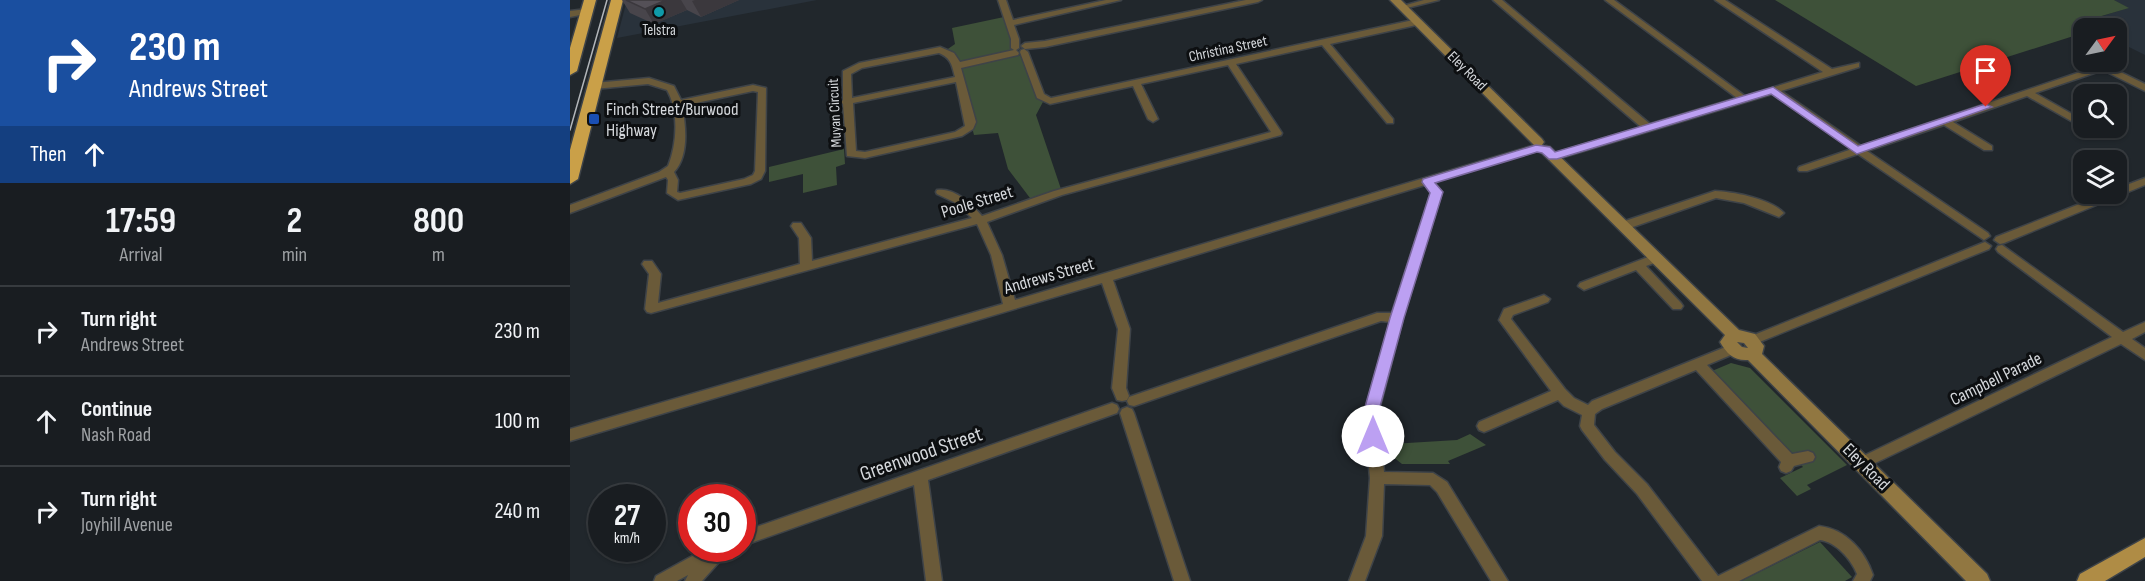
<!DOCTYPE html>
<html lang="en">
<head>
<meta charset="utf-8">
<style>
  :root { --surface:#191d21; --page:#262a2e; --text:#f1f3f6; --muted:#9fa2a5; --line:#373b3f }
  body { margin:0; font-family:"Sofia Sans Condensed",sans-serif; background:var(--page); color:var(--text); height:100vh; display:flex; flex-direction:column; font-size:22px; white-space:nowrap }
  * { box-sizing:border-box; margin:0 }
  p { font-size:20px; color:var(--muted) }
  .icon { flex:none; width:33px; height:33px; fill:none; stroke:currentColor; stroke-width:2; stroke-linecap:round; stroke-linejoin:round }
  .map { position:relative; flex:1; overflow:hidden }
  .drawer { display:flex; flex-direction:column; background:var(--surface); width:570px }
  .drawer>* { flex:none }
  .guide { background:#1a4fa0; color:#fff; overflow:hidden }
  .needle { width:39px; rotate:57deg }
  .controls { position:absolute; left:1503px; top:18px; display:grid; gap:12px }
  .controls a { display:grid; place-items:center; width:54px; height:54px; border-radius:12px; background:var(--surface); box-shadow:0 2px 4px #0004,0 0 0 2px var(--line); font-size:30px }
  .speed { position:absolute; left:18px; top:484px; display:flex; gap:12px; font-size:30px; font-weight:700; text-align:center }
  .speed>* { display:grid; place-content:center; width:78px; height:78px; border-radius:50%; background:var(--surface); box-shadow:0 2px 4px #0004,0 0 0 2px var(--line); line-height:1 }
  .speed small { font-size:15px; font-weight:400 }
  .speed .limit { border:9px solid #d22; background:#fff; color:#111 }
  .pin { position:absolute; display:grid; place-items:center; width:51px; height:51px; color:#fff; margin:-62px -26px; border-radius:50% 50% 50% 0; rotate:-45deg; box-shadow:0 0 6px #0007 }
  .pin .icon { rotate:45deg }
  .me { position:absolute; width:66px; margin:-33px; rotate:0deg; stroke-linejoin:round; filter:drop-shadow(0 0 4px #0008) }
  .turn { display:flex; align-items:center; gap:21px; height:126px; padding:0 30px; font-size:27px }
  .turn .icon { width:78px; height:78px; stroke-width:2.5 }
  .turn b { display:block; font-size:42px; line-height:51px }
  .then { display:flex; align-items:center; height:57px; padding:0 30px; background:#0003; gap:12px; font-size:22px }
  .eta { display:flex; justify-content:space-evenly; align-items:center; height:102px; text-align:center }
  .eta b { font-size:36px; font-weight:700; line-height:42px }
  ul { padding:0; list-style:none }
  li { display:flex; align-items:center; gap:18px; height:90px; padding:0 30px; border-top:2px solid var(--line) }
  li div { flex:1 }
  li b { display:block; font-size:22px }
  li em { font-style:normal }
  main { display:flex; flex:1; min-height:0 }
  .map>svg:first-child { display:block }
  .built { fill:#29323b }
  .green { fill:#3e5139 }
  .lines { fill:none; stroke-linecap:round; stroke-linejoin:round }
  .street-casing { stroke:#3e4348; stroke-width:3 }
  .secondary-casing { stroke:#3e4348; stroke-width:3 }
  .primary-casing { stroke:#3e4348; stroke-width:3 }
  .highway-casing { stroke:#3e4348; stroke-width:3 }
  .street { fill:#6a5a39; fill-rule:evenodd }
  .secondary { fill:#917741; fill-rule:evenodd }
  .primary { fill:#af8c45; fill-rule:evenodd }
  .highway { fill:#caa048; fill-rule:evenodd }
  .tram { stroke:#b2b6ba; stroke-width:1.5 }
  .wall { fill:#48454b }
  .shaded-wall { fill:#3b383d }
  .building { fill:#545057; stroke:#3b383d; stroke-width:1.5 }
  .route { fill:#bca0f2; stroke:#7a689d; stroke-width:1.5 }
  .culture-dot { fill:#0f9aa8; stroke:#0d0f11; stroke-width:2 }
  .transit-dot { fill:#1a4fb4; stroke:#0d0f11; stroke-width:2 }
  .labels { text-anchor:middle; dominant-baseline:central; stroke-width:6; stroke-linejoin:round; paint-order:stroke }
  .far-poi-label { font-size:15px; fill:#d5d8dc; stroke:#0d0f11 }
  .far-street-label { font-size:15px; fill:#d5d8dc; stroke:#0d0f11 }
  .poi-label { font-size:18px; fill:#d5d8dc; stroke:#0d0f11; text-anchor:start }
  .street-label { font-size:18px; fill:#d5d8dc; stroke:#0d0f11 }
  .near-street-label { font-size:21px; fill:#d5d8dc; stroke:#0d0f11 }
</style>
</head>
<body>
<main>
<section class="drawer">
<div class="guide">
<div class="turn"><svg class="icon" aria-label="right" viewBox="0 0 24 24"><path d="M7 20v-9h11M14 6l5 5-5 5"/></svg><div><b>230 m</b>Andrews Street</div></div>
<div class="then">Then<svg class="icon" aria-label="ahead" viewBox="0 0 24 24"><path d="M12 20V5M6 11l6-6 6 6"/></svg></div>
</div>
<div class="eta">
<div><b>17:59</b><p>Arrival</p></div>
<div><b>2</b><p>min</p></div>
<div><b>800</b><p>m</p></div>
</div>
<ul>
<li><svg class="icon" aria-label="right" viewBox="0 0 24 24"><path d="M7 20v-9h11M14 6l5 5-5 5"/></svg><div><b>Turn right</b><p>Andrews Street</p></div><em>230 m</em></li>
<li><svg class="icon" aria-label="ahead" viewBox="0 0 24 24"><path d="M12 20V5M6 11l6-6 6 6"/></svg><div><b>Continue</b><p>Nash Road</p></div><em>100 m</em></li>
<li><svg class="icon" aria-label="right" viewBox="0 0 24 24"><path d="M7 20v-9h11M14 6l5 5-5 5"/></svg><div><b>Turn right</b><p>Joyhill Avenue</p></div><em>240 m</em></li>
</ul>
</section>
<div class="map">
<svg width="1575" height="581" viewBox="0 0 1575 581">
  <rect width="100%" height="100%" fill="#21272c"/>
  <g class="built">
    <path d="M57,0h190l-200,38z"/>
    <path d="M1544,0h31v55l-28,-14 -1,-13h-24l-12,-5 48,-15z"/>
  </g>
  <g class="green">
    <path d="M1205,0h339l15,8 -48,14 11,6h-8l-1,5 -167,53z"/>
    <path d="M434,17l13,36 12,11 15,36 -8,15 26,77 -29,10 -25,-33 -10,-36 -24,2 -15,-56 -14,-28 10,-7 -3,-16z"/>
    <path d="M274,149l1,15 -9,3 1,18 -34,8v-19l-34,8v-15z"/>
    <path d="M1161,363l19,5 97,97 -40,20 4,4 -14,7 -17,-18 23,-11 -91,-96z"/>
    <path d="M900,434l16,11 -38,16 2,3h-48l-10,-8 -1,-12 66,-4z"/>
    <path d="M1250,542l32,35 -7,4h-104z"/>
  </g>
  <g class="lines">
    <g class="street-casing">
      <g id="street">
        <path d="M428,0h8l7,20 93,-20h15l-107,25 5,14v9l-3,2 3,3 -1,2 -57,13 15,54 -3,7 -11,7 -97,22 -18,-2 -4,-52 -2,-2 2,-2v-29l16,-8 81,-16 14,6 6,9 54,-12 -3,-2v-9zM369,53c12,5 13,12 16,24l-103,21 -1,-24 11,-6zM386,82l9,44 -10,6 -90,20 -9,-1 -3,-48z"/>
        <path d="M676,0h16l-4,2 -213,45 -20,2 -4,-3 4,-3 20,-2z"/>
        <path d="M854,0h15l-36,9 -4,-2z"/>
        <path d="M923,0h9l148,124 87,-26 -132,-98h9l131,96 78,-24 -108,-72h10l107,69 27,-6v4l-78,24 80,55 243,-82 41,20v7l-42,-21 -68,23 44,25v4h-6l-46,-26 -74,26 39,24v4h-8l-40,-25 -77,26 121,82 2,3 -6,4 -126,-86 -51,17h-8l-1,-2 1,-2 53,-18 -80,-55 -215,65h-8v-4l92,-28z"/>
        <path d="M17,9l4,2 -1,2 -20,4v-6z"/>
        <path d="M848,19l4,3 -1,2 -91,20 63,75v4h-6l-65,-78 -86,19 46,69 -1,2 -219,60 -75,27 15,33 13,45 517,-154h8v4l-106,32 8,10 -39,126 -25,96 6,58 49,1 14,9 61,99h-17l-54,-89 -7,-7 -46,-1 -2,52 -17,45h-16l17,-45 4,-58 -6,-64 26,-92 -9,-1 -247,85 -5,-1 -2,-4 2,-4 248,-84h15l39,-121 -6,-7 -312,95 17,49 -4,59 3,8 -2,4 -5,1 -5,-1 -5,-12 6,-59 -16,-46 -532,158v-12l433,-125 -12,-49 -14,-31 -326,89 -4,-1 -2,-3 4,-35 -7,-10 2,-3h8l9,13 -3,29 142,-39 -1,-26 -8,-12 2,-3h8l10,15 1,23 160,-43 -18,-16 -17,-8 -1,-2 1,-2c17,-3 35,14 45,26l72,-25 217,-59 -43,-67 -87,19 17,35 -5,3 -5,-3 -15,-33 -83,18 -13,-6 -17,-46 1,-2 3,-1 4,3 16,42 7,4z"/>
        <path d="M79,78l25,8 7,14 72,-15 13,3 -1,83 -4,8 -10,5 -73,16 -11,-7 1,-13 -2,-3 -96,36v-8l89,-33 9,-6c9,-22 11,-55 -1,-76l-19,-6 -54,5 -5,-3 5,-3zM183,91l5,1 -3,79 -2,4 -9,4 -64,14 -3,-1 1,-12 -4,-8c15,-16 12,-46 8,-66z"/>
        <path d="M1575,178v7l-141,58 -4,1 -6,-4 2,-3 109,-43h11v-5z"/>
        <path d="M1145,191c20,1 56,8 69,22l-5,4 -35,-14 -28,-5 -89,31h-8l-2,-3 2,-3z"/>
        <path d="M1415,242l6,4 -2,3 -232,94h-8l-2,-3 2,-3z"/>
        <path d="M1432,245l121,87 22,-10v10l-13,7 13,9v12l-24,-16 -254,123 -5,2 -5,-2 -2,-4 2,-4 255,-122 -114,-85 -2,-3 2,-3z"/>
        <path d="M1086,254l4,1 2,3 -2,3 -14,5 35,37 2,3 -2,3h-8l-37,-39 -52,20 -6,-4 2,-3z"/>
        <path d="M974,295l6,4 -2,3 -35,13 -2,4 54,70 9,9 14,7 4,-4 141,-57 5,2 1,3 -1,3 -31,13 85,89 16,-3 5,2 2,4 -2,4 -19,5 -3,5 -5,2 -5,-2 -2,-4 2,-5 -85,-92 -94,39 -7,5 -1,11 21,27 32,32 71,92 101,-50c27,3 46,25 54,49l-3,6h-17l4,-7c-6,-15 -21,-32 -37,-34l-81,41h-37l-65,-87 -32,-34 -23,-30 -2,-4 2,-11 -18,-9 -6,-6 -69,30 -5,2 -5,-2 -2,-4 2,-4 72,-31 -52,-71 5,-11z"/>
        <path d="M542,403l5,2 2,4 -2,4 -189,67 14,101h-16l-12,-96 -172,61v-14z"/>
        <path d="M557,407l5,2 2,4 56,168h-16l-54,-168 2,-4z"/>
        <path d="M135,549h23l-9,13 -17,19h-17l3,-6 -11,6h-23l2,-5z"/>
      </g>
    </g>
    <g class="secondary-casing">
      <g id="secondary">
        <path d="M820,0h11l141,139 2,3 -2,3h-8z"/>
        <path d="M976,146l4,1 189,183 16,4 9,12 -2,8 225,220 3,7h-24l-218,-221c-14,1 -21,-6 -28,-18l5,-7 -183,-182 -2,-3 2,-3zM1167,342l7,1 4,5 -6,-1z"/>
      </g>
    </g>
    <g class="primary-casing">
      <path id="primary" d="M1575,538v19l-40,24h-28l3,-7z"/>
    </g>
    <g class="highway-casing">
      <g id="highway">
        <path d="M14,0h12l-19,71 -7,4v-27z"/>
        <path d="M41,0h12l-45,179 -8,5v-34z"/>
      </g>
    </g>
    <use href="#street" class="street"/>
    <use href="#secondary" class="secondary"/>
    <use href="#primary" class="primary"/>
    <use href="#highway" class="highway"/>
    <path class="tram" d="M0,130l37,-130"/>
  </g>
  <path class="wall" d="M52,0h117l-38,17 -14,-7 -33,14 -24,-11z"/>
  <g class="shaded-wall">
    <path d="M96,0h15l6,10 -33,14 -9,-15z"/>
    <path d="M125,0h44l-38,17 -9,-16z"/>
  </g>
  <path class="building" d="M56,0h40l-21,9z"/>
  <path class="route" d="M1203,87l85,59 124,-41 4,-1 6,3 -135,47 -86,-60 -214,65h-8l-7,-6 -5,-1 -102,31 8,9 -39,126 -26,96 3,22 -3,4 -5,2 -6,-2 -4,-26 27,-96 40,-125 -8,-11 1,-3 113,-34 14,2 5,5z"/>
  <circle class="culture-dot" cx="89" cy="12" r="6"/>
  <rect class="transit-dot" x="18" y="113" width="12" height="12" rx="3"/>
  <g class="labels">
    <g class="far-poi-label">
      <text x="89" y="30">Telstra</text>
    </g>
    <g class="far-street-label">
      <text transform="translate(658 49) rotate(-12)">Christina Street</text>
      <text transform="translate(897 71) rotate(45)">Eley Road</text>
      <text transform="translate(265 113) rotate(-93)">Muyan Circuit</text>
    </g>
    <g class="poi-label">
      <text x="36" y="109">Finch Street/Burwood<tspan x="36" dy="21">Highway</tspan></text>
    </g>
    <g class="street-label">
      <text transform="translate(407 202) rotate(-17)">Poole Street</text>
      <text transform="translate(479 276) rotate(-16)">Andrews Street</text>
      <text transform="translate(1426 379) rotate(-26)">Campbell Parade</text>
      <text transform="translate(1296 467) rotate(45)">Eley Road</text>
    </g>
    <g class="near-street-label">
      <text transform="translate(351 454) rotate(-19)">Greenwood Street</text>
    </g>
  </g>
</svg>
<div class="controls">
<a><svg class="needle" viewBox="-14 -14 28 28"><path d="M0-13l5 13h-10z" fill="#e53935"/><path d="M0 13l5-13h-10z" fill="#9fa2a5"/></svg></a>
<a><svg class="icon" aria-label="search" viewBox="0 0 24 24"><circle cx="10" cy="10" r="6"/><path d="M15 15l6 6"/></svg></a>
<a><svg class="icon" aria-label="layers" viewBox="0 0 24 24"><path d="M12 4l9 5-9 5-9-5zM3 14l9 5 9-5"/></svg></a>
</div>
<div class="speed"><div>27<small>km/h</small></div><div class="limit">30</div></div>
<div class="pin" style="left:1416px;top:107px;background:#d93025"><svg class="icon" aria-label="arrive" viewBox="0 0 24 24"><path d="M6 21V4h12l-3 4 3 4H6"/></svg></div>
<svg class="me" style="left:803px;top:436px" viewBox="-20 -20 40 40"><circle r="19" fill="#fff"/><path d="M0-13L10 11 0 6-10 11z" fill="#bca0f2"/></svg>
</div>
</main>
</body>
</html>
